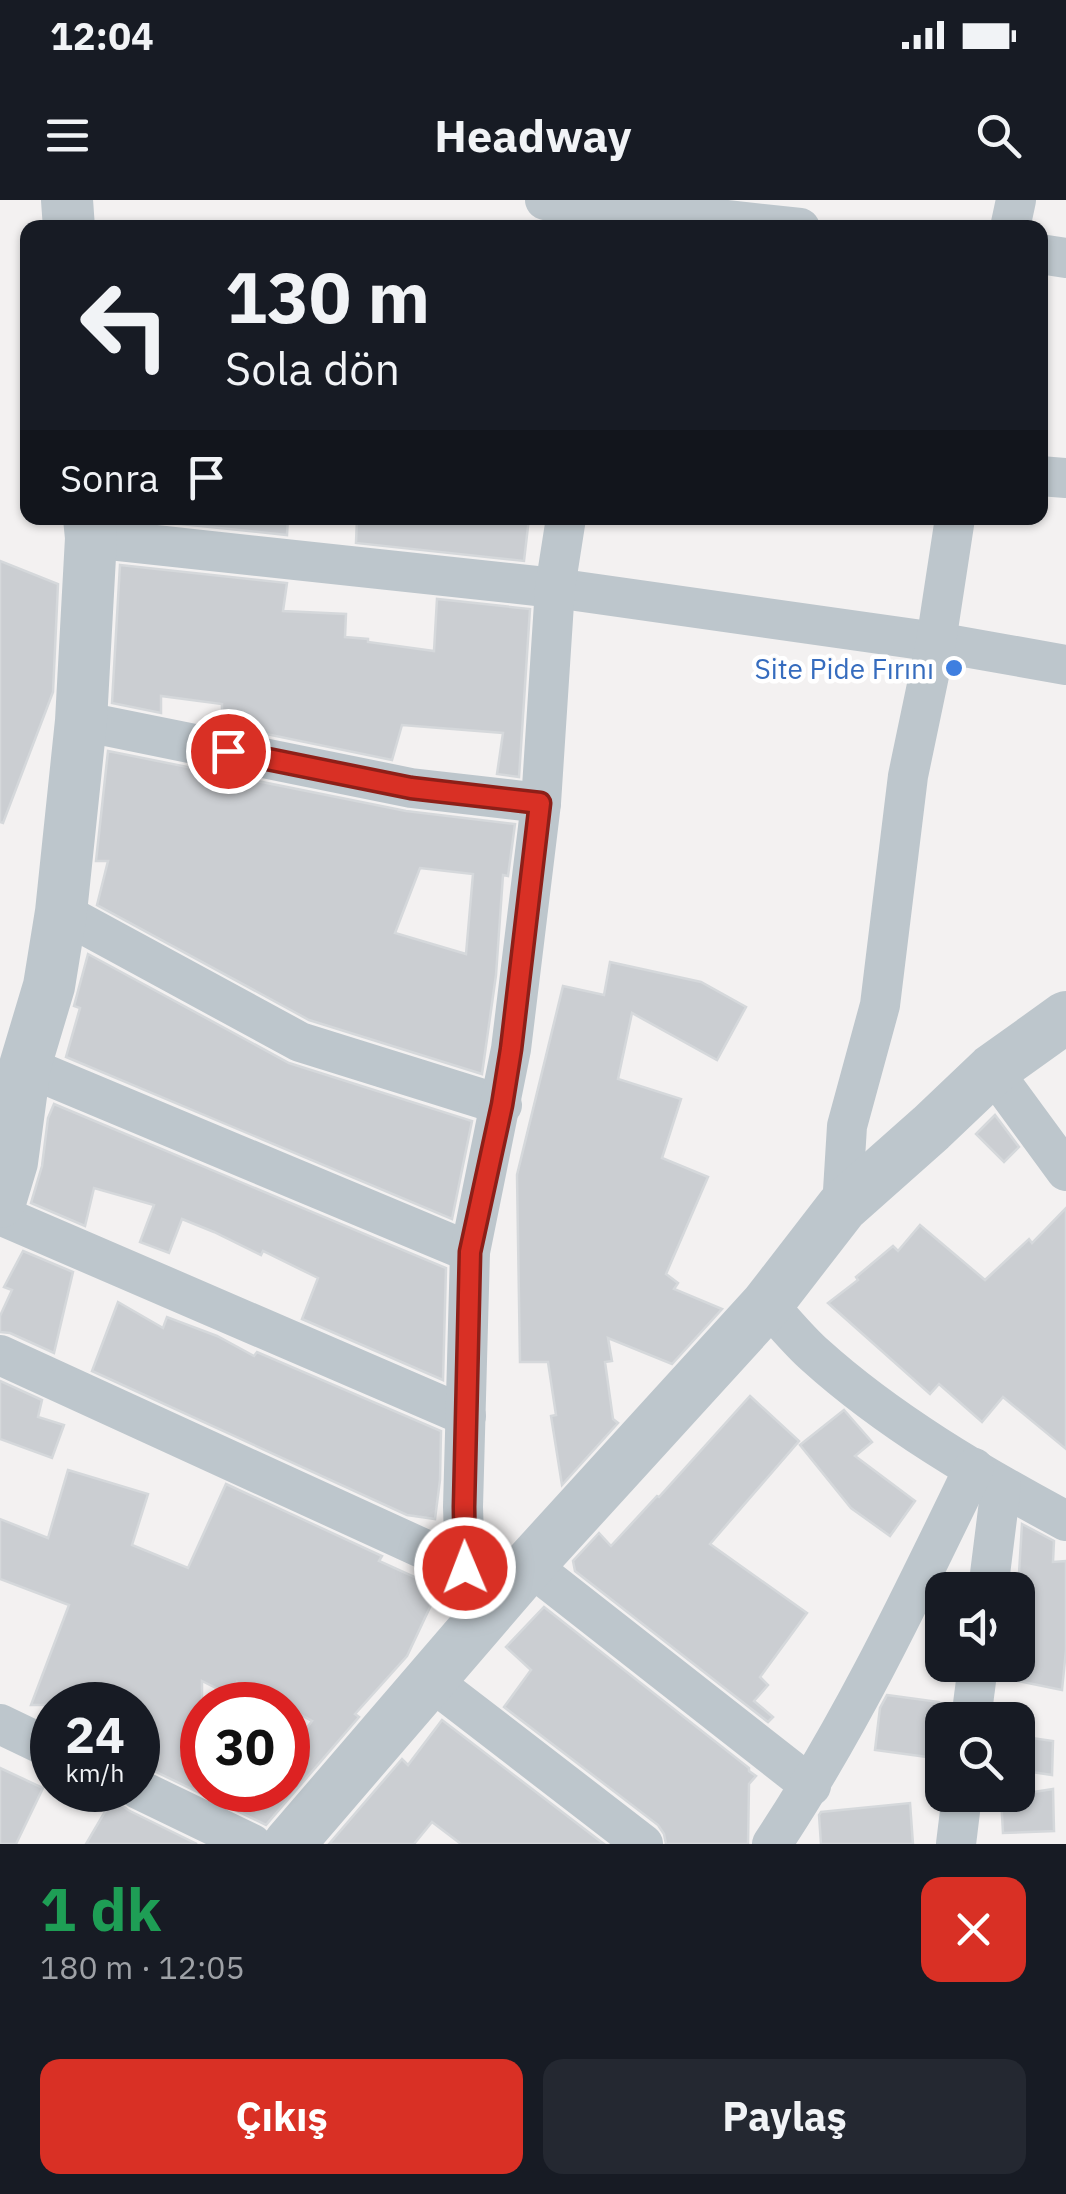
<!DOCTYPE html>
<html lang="tr">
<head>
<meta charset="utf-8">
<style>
  :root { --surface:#171b24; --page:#242831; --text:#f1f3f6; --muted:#9ea1a6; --accent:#d93025 }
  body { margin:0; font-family:"IBM Plex Sans",sans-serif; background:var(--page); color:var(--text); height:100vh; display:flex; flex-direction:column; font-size:38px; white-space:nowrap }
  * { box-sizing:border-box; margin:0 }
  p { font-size:32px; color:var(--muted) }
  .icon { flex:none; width:55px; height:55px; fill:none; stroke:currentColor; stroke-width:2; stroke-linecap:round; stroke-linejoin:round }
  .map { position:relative; height:1644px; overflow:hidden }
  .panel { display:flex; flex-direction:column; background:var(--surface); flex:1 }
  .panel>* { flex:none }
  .guide { position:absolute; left:20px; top:20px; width:1028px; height:305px; border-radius:20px; box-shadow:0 2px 8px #0004; background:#171b24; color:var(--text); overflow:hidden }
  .controls { position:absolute; left:925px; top:1372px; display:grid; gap:20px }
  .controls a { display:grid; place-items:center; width:110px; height:110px; border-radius:20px; background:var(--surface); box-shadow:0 2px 8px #0004; font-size:50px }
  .speed { position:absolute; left:30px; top:1482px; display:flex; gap:20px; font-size:50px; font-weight:700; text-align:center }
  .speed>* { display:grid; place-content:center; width:130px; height:130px; border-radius:50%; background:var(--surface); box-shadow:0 2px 8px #0004; line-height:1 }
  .speed small { font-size:25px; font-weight:400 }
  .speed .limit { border:15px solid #d22; background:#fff; color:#111 }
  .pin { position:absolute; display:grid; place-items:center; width:85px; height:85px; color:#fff; margin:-42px; border:5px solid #fff; border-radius:50%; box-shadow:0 2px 10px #0007 }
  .me { position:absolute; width:110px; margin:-55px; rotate:359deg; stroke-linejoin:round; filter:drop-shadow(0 0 8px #0008) }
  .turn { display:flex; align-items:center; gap:35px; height:210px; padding:0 40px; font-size:45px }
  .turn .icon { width:130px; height:130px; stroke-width:2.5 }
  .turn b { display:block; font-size:70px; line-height:85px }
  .then { display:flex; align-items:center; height:95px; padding:0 40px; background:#0003; gap:20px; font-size:38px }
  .round { display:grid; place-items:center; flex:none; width:105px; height:105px; border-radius:20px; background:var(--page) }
  .overview { display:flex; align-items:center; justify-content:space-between; height:170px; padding:0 40px }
  h1 { font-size:60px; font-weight:700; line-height:75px; color:#1e9e55 }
  .button { display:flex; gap:20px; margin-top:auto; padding:20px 40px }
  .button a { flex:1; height:115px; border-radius:20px; background:var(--accent); color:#fff; font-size:40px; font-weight:700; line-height:115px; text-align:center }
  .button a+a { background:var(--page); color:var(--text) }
  .status { display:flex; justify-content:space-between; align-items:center; height:70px; padding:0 50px; background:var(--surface); direction:ltr }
  .status svg { height:28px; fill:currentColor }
  header { display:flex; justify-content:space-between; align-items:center; height:130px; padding:0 40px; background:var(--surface); font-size:45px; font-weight:700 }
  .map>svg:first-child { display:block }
  .building { fill:#cbced2; stroke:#d5d8db; stroke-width:2.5; fill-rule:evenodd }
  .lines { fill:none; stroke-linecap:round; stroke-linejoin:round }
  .minor { stroke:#bdc6cc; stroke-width:40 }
  .tertiary { stroke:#bdc6cc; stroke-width:52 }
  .route-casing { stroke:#8d1f18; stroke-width:25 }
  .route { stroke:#d93025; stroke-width:18 }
  .shop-dot { fill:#3f7fe0; stroke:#fff; stroke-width:4 }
  .labels { text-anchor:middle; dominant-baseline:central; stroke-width:9; stroke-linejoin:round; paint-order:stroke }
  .shop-label { font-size:28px; fill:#366cbe; stroke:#fff; text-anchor:end }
</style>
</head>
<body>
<div class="status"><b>12:04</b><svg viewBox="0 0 49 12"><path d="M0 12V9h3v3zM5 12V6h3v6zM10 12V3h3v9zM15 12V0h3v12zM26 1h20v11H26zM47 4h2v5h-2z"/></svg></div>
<header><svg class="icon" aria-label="menu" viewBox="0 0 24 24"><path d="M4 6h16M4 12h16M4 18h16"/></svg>Headway<svg class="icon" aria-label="search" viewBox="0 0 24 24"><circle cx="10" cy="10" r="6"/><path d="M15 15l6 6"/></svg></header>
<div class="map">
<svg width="1066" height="1644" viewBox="0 0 1066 1644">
  <rect width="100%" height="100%" fill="#f3f1f1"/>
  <g class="building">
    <path d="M122,318h166l-1,17z"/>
    <path d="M357,318l51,2 1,-2h120l-5,43 -168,-18z"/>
    <path d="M0,361l58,23 -5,108 -50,131 -3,-1z"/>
    <path d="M120,365l167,18 -4,28 63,3 -1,23 23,2v3l66,9 3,-52 93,10 -11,168 -22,-3 6,-41 -101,-8 -10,35 -170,-35v-21l-61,-8v17l-49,-10z"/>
    <path d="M108,551l298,60 109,13 -7,52 -5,-1 -7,100 -14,99 -173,-54 -212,-115 11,-44h-12zM420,668l53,6 -7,80 -71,-21z"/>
    <path d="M88,754l201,109 183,58 -20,98 -386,-162 14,-49 -6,-2z"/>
    <path d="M610,762l91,20 45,25 -29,53 -85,-47 -14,66 63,20 -19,59 46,19 -42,97 12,9 -4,6 48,20 -50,55 -64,-26 4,23 -7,1 8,57 5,4 -56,62 -11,-69 5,-1 -8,-53h-28l-3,-187 46,-189 41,9z"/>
    <path d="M54,904l392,164 -3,112 -141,-61 16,-41 -55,-27 -2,4 -47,-23 -32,-13 -13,34 -29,-11 14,-37 -60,-17 -9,38 -54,-23 11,-37 6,-48z"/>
    <path d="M995,915l24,32 -15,15 -28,-28z"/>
    <path d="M1066,1008v241l-63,-52 -21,25 -43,-38 -9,10 -102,-91 30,-23 -2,-3 37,-31 5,5 22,-26 65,55 44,-41 3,4z"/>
    <path d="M23,1051l50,21 -19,81 -44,-20 -10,-1v-16l12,-26 -8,-3z"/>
    <path d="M118,1102l45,26 4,-11 50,19 37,20 3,-4 184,79 -1,49 -5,39 -28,-4 -315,-144z"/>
    <path d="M0,1181l42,19 -4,17 26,8 -12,33 -52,-19z"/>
    <path d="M750,1196l49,45 -89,103 97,69 -47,64 8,8 -14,16 19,16 -5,5 -193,-151 -2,-10 26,-28 12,13 46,-50 2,1z"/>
    <path d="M844,1210l28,32 -17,14 60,45 -25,35 -39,-28 -51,-63z"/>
    <path d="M68,1270l80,24 -16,51 56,23 38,-84 156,72 -3,5 60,27 -32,68 -52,58 4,3 -93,108 -118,-57 -10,-3v-60h-107l38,-100 -69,-26v-60l48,19zM202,1481l28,14 7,-13 44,23h7v3l24,13 -24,32v37h-86z"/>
    <path d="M1022,1324l32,17 -1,21 13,-1v89l-4,40 -44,-9v-91z"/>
    <path d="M544,1407l205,161v3l7,5 -7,8 -1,60h-82l-2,-10 -6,-9 -154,-118 27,-37 -25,-23z"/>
    <path d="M887,1495l52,7 -3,24 6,1v32l-67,-9 5,-42z"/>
    <path d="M442,1520l162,124h-143l-29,-22 -18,22h-85l73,-85 6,6z"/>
    <path d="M1018,1536l35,5 -1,34 -34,-5z"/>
    <path d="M0,1568l43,20 -27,56h-16z"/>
    <path d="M1053,1589l1,42 -51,2 -2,-36z"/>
    <path d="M113,1598l15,12 69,34h-111z"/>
    <path d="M910,1603l3,41h-92l-2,-29 2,-3z"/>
  </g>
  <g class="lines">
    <g class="minor">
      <path d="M545,0l255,28"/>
      <path d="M1010,28l6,-28"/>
      <path d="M1040,54l26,4"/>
      <path d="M1040,276l26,2"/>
      <path d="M91,338l464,50 381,54 130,23"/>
      <path d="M81,521l330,67 130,15"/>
      <path d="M61,712l239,130 202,63"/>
      <path d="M25,866l445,186"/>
      <path d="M992,870l74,101"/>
      <path d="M842,1007l5,-81 33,-121 28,-229 28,-134 19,-124"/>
      <path d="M0,1015l466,201"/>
      <path d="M767,1104c16,17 31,36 48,51 73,66 165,120 251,166"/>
      <path d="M0,1155l483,221"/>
      <path d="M529,1365l282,221"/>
      <path d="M465,1368l-2,-61 7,-255 41,-203 30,-246 14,-215 11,-70"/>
      <path d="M988,1390l13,-104"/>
      <path d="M430,1480l213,164"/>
      <path d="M971,1520l7,-55"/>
      <path d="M0,1524l52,25"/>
      <path d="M138,1589l114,55"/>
      <path d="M772,1644c79,-119 140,-248 202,-376"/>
      <path d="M956,1644l6,-49"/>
    </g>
    <g class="tertiary">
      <path d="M67,0l2,28"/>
      <path d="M0,1002l12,-40 13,-96 24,-80 12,-74 20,-191 10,-183 -2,-20"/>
      <path d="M289,1644l240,-279 238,-261 75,-97 89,-79 61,-58 74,-53"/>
    </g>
  </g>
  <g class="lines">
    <g class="route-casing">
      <path id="route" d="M228,551l183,37 129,15 -29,246 -9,56 -32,147 -6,255 1,61"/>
    </g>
    <use href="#route" class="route"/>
  </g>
  <circle class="shop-dot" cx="954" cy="468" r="10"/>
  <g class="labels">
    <g class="shop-label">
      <text x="934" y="468">Site Pide Fırını</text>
    </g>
  </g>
</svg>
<div class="controls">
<a><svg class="icon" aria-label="sound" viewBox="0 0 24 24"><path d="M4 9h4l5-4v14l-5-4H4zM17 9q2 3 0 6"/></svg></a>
<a><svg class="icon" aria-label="search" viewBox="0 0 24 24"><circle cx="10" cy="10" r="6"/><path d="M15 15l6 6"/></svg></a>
</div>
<div class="speed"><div>24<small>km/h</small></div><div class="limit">30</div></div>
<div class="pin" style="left:228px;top:551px;background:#d93025"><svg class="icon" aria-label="arrive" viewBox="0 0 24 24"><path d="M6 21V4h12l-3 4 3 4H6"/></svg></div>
<svg class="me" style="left:465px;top:1368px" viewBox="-20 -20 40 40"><circle r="17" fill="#d93025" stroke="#fff" stroke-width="3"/><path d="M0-11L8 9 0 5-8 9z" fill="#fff"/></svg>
<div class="guide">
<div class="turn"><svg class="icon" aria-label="left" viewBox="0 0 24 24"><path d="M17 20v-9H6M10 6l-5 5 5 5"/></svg><div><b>130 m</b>Sola dön</div></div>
<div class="then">Sonra<svg class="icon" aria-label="arrive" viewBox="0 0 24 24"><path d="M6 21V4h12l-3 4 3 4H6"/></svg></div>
</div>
</div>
<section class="panel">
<div class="overview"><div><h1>1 dk</h1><p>180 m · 12:05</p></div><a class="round" style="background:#d93025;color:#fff"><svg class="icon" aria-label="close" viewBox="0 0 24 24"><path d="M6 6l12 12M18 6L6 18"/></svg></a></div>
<div class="button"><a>Çıkış</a><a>Paylaş</a></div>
</section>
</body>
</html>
